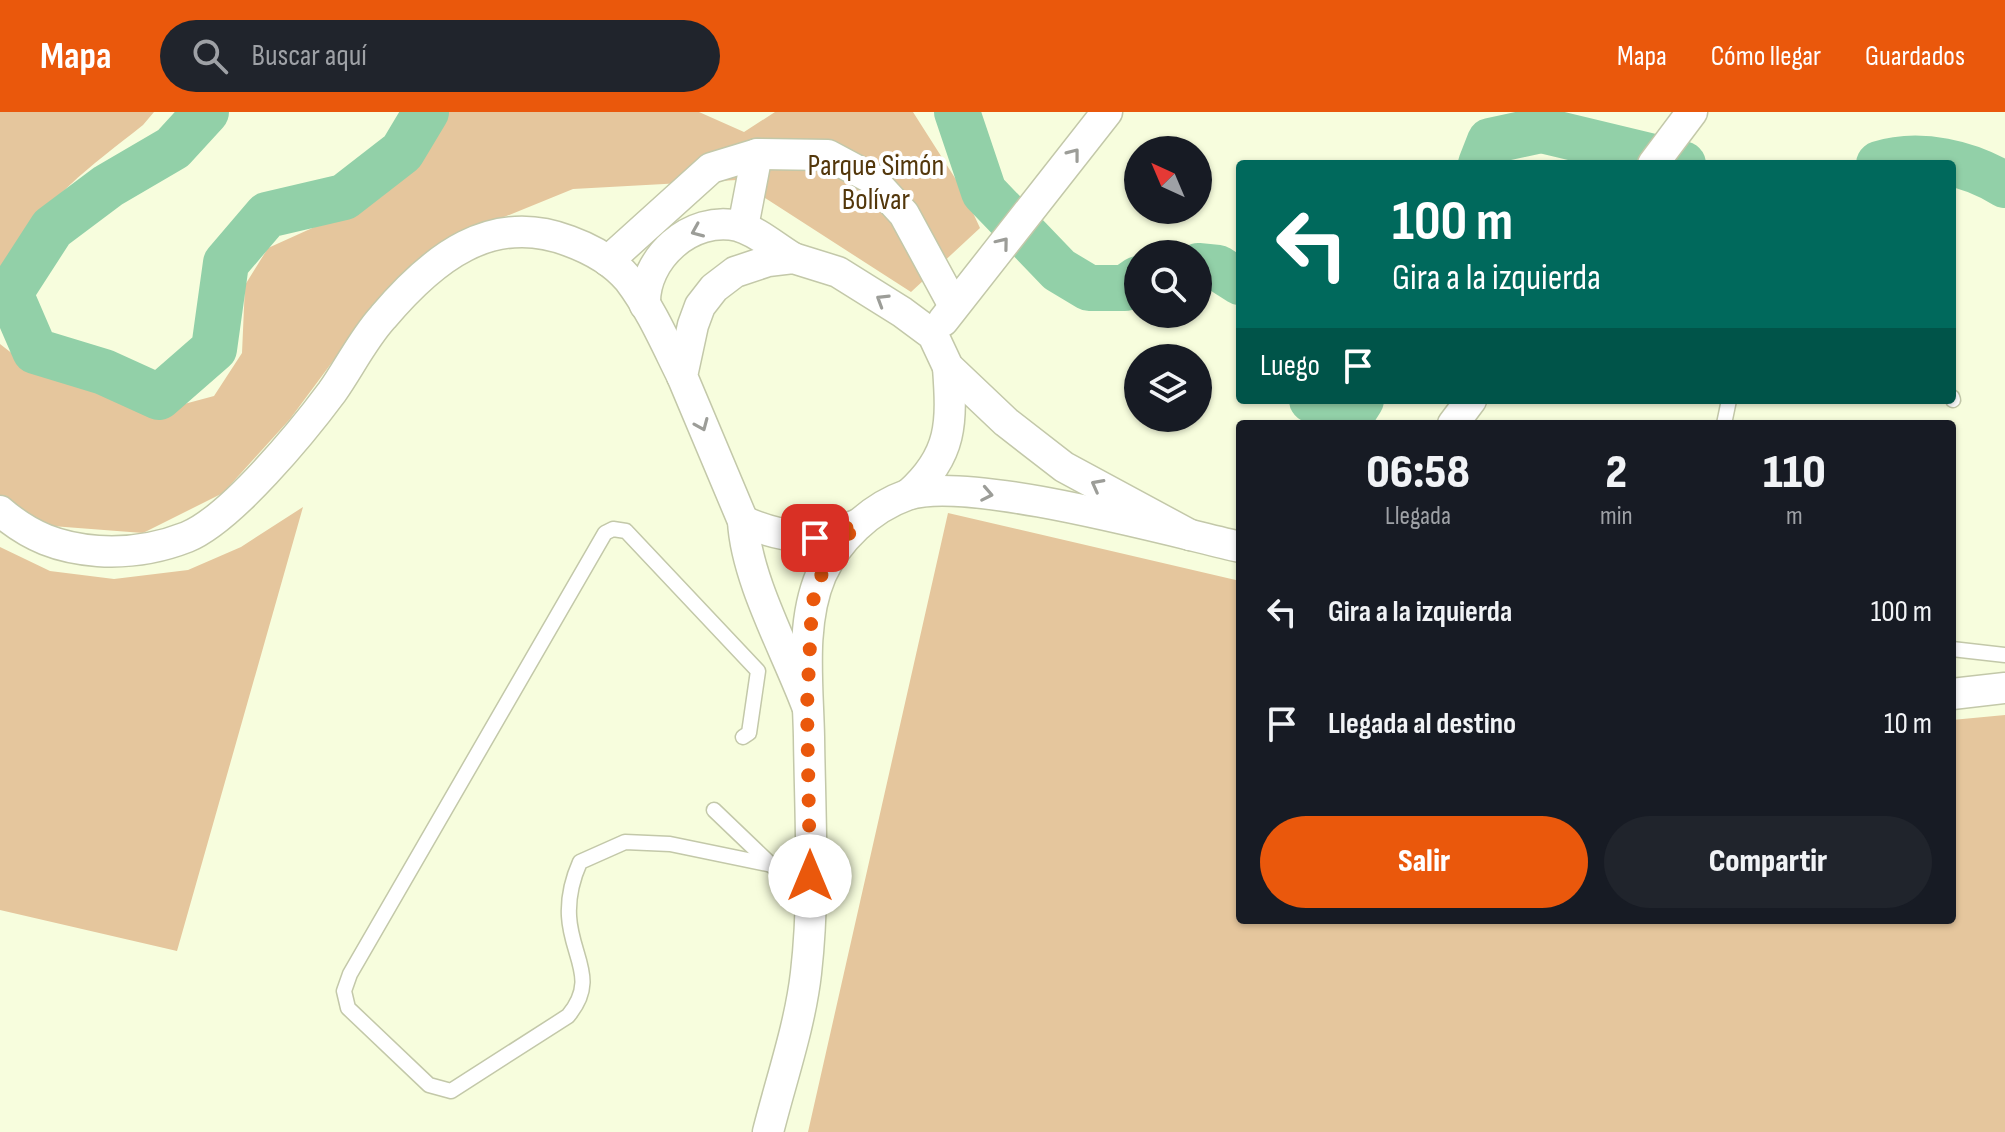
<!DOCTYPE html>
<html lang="es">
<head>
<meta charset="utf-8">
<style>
  :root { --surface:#171b24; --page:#20242c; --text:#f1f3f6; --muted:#9ea1a6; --accent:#ea580c }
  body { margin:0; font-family:"Sofia Sans Condensed",sans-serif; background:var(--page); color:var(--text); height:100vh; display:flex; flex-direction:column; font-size:30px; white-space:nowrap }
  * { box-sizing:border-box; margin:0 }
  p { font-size:26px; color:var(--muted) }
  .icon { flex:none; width:44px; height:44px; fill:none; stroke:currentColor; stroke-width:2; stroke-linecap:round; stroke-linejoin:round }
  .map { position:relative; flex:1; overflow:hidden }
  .sheet { position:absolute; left:1236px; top:308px; width:720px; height:504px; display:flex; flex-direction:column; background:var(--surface); border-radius:8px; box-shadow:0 2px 6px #0004 }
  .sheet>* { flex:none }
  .guide { position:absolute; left:1236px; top:48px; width:720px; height:244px; border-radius:8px; box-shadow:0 2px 6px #0004; background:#00695c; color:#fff; overflow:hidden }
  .needle { width:52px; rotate:316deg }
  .buttons { position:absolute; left:1124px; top:24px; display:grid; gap:16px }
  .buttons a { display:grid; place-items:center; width:88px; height:88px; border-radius:50%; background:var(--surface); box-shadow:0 2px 6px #0004; font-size:40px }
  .pin { position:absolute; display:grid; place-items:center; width:68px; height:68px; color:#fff; margin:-34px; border-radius:16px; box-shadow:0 4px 12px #0006 }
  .me { position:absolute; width:88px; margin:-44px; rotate:0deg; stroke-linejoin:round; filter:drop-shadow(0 0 6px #0008) }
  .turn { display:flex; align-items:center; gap:28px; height:168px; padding:0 24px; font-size:36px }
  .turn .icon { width:104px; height:104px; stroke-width:2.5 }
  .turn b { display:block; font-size:56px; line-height:68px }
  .then { display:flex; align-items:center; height:76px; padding:0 24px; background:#0003; gap:16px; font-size:30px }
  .eta { display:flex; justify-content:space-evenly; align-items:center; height:136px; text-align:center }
  .eta b { font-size:48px; font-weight:800; line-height:56px }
  .cta { display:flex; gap:16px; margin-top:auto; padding:16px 24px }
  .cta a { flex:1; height:92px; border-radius:48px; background:var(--accent); color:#fff; font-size:32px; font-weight:800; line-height:92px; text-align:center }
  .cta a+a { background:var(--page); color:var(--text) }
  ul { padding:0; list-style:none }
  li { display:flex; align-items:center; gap:24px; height:112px; padding:0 24px }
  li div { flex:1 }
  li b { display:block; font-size:30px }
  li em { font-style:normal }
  header { display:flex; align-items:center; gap:48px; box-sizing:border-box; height:112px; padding:0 40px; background:var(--accent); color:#fff }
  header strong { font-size:38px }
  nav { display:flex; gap:44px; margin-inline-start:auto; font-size:28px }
  .search { width:560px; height:72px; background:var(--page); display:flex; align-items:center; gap:20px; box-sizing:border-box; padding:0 28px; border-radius:44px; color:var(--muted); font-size:30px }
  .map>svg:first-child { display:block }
  .green { fill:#e5c69d }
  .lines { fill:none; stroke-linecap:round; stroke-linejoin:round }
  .river { stroke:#92d0a8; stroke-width:46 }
  .lane-casing { stroke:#c3c8a9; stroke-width:17 }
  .street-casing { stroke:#c3c8a9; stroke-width:33 }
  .lane { stroke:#fff; stroke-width:14 }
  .street { stroke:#fff; stroke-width:30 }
  .oneway { stroke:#9c9d98 }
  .route { stroke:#ea580c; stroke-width:14; stroke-dasharray:0 25.2 }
  .labels { text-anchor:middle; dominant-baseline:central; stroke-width:8; stroke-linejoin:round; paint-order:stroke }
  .park-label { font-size:30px; fill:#53370b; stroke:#fff }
</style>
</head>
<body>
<header>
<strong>Mapa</strong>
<div class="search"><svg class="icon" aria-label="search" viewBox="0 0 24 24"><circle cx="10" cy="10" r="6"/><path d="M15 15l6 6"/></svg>Buscar aquí</div>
<nav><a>Mapa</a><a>Cómo llegar</a><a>Guardados</a></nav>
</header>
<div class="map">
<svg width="2005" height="1020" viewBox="0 0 2005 1020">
  <rect width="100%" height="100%" fill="#f7fddd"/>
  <g class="green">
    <path d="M0,0h154l-11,13c-62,49 -111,83 -143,158z"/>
    <path d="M443,0h256l45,20 31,-20h138l49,77 18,39 -69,64 -174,-112 -164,9 -123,50 -94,91 -66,89 -67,74 -80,40 -117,-9 -26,-28v-152l18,14 129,56 67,-18 28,-43 3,-68 23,-37 113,-51 41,-36z"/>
    <path d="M303,395l-126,444 -177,-41v-363l50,24 64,8 74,-9 53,-23z"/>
    <path d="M948,401l292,68v339h712v-200l53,-5v417h-1197z"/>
  </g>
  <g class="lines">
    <g class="river">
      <path d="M206,0l-33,36 -65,38 -56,42 -42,65 25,58 69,21 55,25 55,-48 12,-86 41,-48 77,-18 58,-45 24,-40"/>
      <path d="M957,0l27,80 75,78 30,18h36l13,-9"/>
      <path d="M1481,52l9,-23 51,-11 142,34"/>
      <path d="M1879,52c41,-13 90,-1 126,21"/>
      <path d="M1198,154l20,2 22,14"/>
      <path d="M1312,288l42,11 7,-11"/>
    </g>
    <g class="lane-casing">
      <g id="lane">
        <path d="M1952,285l1,3"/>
        <path d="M1724,312l5,-24"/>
        <path d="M1952,537l53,6"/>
        <path d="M743,625l6,-4 9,-62 -132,-140 -13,-2 -8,4 -255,441 -6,17 4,17 81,77 22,6 117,-75c31,-37 3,-59 1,-100 -1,-19 3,-36 11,-54l45,-20 45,2 102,21"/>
        <path d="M714,698l95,91"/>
      </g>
    </g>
    <g class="street-casing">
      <g id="street">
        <path d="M1653,52l39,-52"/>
        <path d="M743,115l14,-73"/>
        <path d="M608,149l103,-93 46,-14 71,1 43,23 33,36 50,92"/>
        <path d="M645,193c-2,-46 46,-90 93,-79 19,5 38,22 55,32"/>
        <path d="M943,209l164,-209"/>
        <path d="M1453,312l18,-24"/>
        <path d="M909,382c44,-39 43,-72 39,-127"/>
        <path d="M0,399c30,26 59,37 98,40 30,2 61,-3 89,-14 44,-18 116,-106 145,-145 17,-24 31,-53 51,-75 49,-58 108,-106 186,-76 22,8 45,21 60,39 22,29 37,64 53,96"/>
        <path d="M743,409c38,17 74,22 113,4"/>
        <path d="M1952,582l53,-6"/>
        <path d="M807,594c-21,-56 -61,-127 -64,-185l-61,-145 11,-51 7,-19 14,-18 21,-16 33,-11 25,-3 45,14 64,40 31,23 15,32 58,55 58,45 126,68"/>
        <path d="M768,1020c13,-52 32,-106 38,-159 9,-78 4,-158 3,-236 -1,-52 -9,-113 12,-162 16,-35 49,-67 86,-80 61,-20 263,36 333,52"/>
      </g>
    </g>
    <use href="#lane" class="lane"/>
    <use href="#street" class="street"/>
  </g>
  <defs><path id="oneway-chevron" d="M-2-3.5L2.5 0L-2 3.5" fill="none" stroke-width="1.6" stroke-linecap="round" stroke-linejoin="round" transform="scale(2)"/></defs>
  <g class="oneway">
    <use href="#oneway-chevron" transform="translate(1074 42) rotate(-52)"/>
    <use href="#oneway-chevron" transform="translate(697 119) rotate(157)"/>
    <use href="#oneway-chevron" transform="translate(1003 131) rotate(-51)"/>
    <use href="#oneway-chevron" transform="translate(882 188) rotate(-148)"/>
    <use href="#oneway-chevron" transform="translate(702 313) rotate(67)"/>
    <use href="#oneway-chevron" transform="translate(1097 373) rotate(-152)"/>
    <use href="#oneway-chevron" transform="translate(987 382) rotate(11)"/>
  </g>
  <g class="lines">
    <path class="route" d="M810,764l-3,-170 5,-102 9,-28 15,-28 22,-24 -43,14"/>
  </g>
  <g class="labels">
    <g class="park-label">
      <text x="876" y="54">Parque Simón<tspan x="876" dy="34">Bolívar</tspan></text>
    </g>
  </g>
</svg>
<div class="buttons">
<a><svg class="needle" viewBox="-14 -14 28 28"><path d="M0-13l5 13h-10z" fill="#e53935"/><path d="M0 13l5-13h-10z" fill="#9ea1a6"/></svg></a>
<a><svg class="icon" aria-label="search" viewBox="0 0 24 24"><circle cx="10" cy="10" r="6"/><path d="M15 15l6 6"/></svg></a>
<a><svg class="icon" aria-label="layers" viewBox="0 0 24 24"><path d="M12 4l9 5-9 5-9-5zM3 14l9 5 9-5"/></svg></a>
</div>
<div class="pin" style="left:815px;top:426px;background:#d93025"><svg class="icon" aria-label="arrive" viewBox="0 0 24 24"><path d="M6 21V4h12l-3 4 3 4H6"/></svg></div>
<svg class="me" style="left:810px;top:764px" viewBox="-20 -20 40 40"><circle r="19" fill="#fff"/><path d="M0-13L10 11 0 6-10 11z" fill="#ea580c"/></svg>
<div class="guide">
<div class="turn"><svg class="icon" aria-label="left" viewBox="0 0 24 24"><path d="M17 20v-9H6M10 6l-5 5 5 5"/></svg><div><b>100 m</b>Gira a la izquierda</div></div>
<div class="then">Luego<svg class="icon" aria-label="arrive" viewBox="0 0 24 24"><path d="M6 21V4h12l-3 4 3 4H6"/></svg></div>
</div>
<section class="sheet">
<div class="eta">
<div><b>06:58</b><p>Llegada</p></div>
<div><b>2</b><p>min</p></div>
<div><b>110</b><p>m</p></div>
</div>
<ul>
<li><svg class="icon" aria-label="left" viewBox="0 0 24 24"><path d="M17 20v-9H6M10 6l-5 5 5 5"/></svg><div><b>Gira a la izquierda</b></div><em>100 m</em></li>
<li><svg class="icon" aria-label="arrive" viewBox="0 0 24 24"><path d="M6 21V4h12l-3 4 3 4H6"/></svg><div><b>Llegada al destino</b></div><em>10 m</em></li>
</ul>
<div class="cta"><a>Salir</a><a>Compartir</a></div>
</section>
</div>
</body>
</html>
